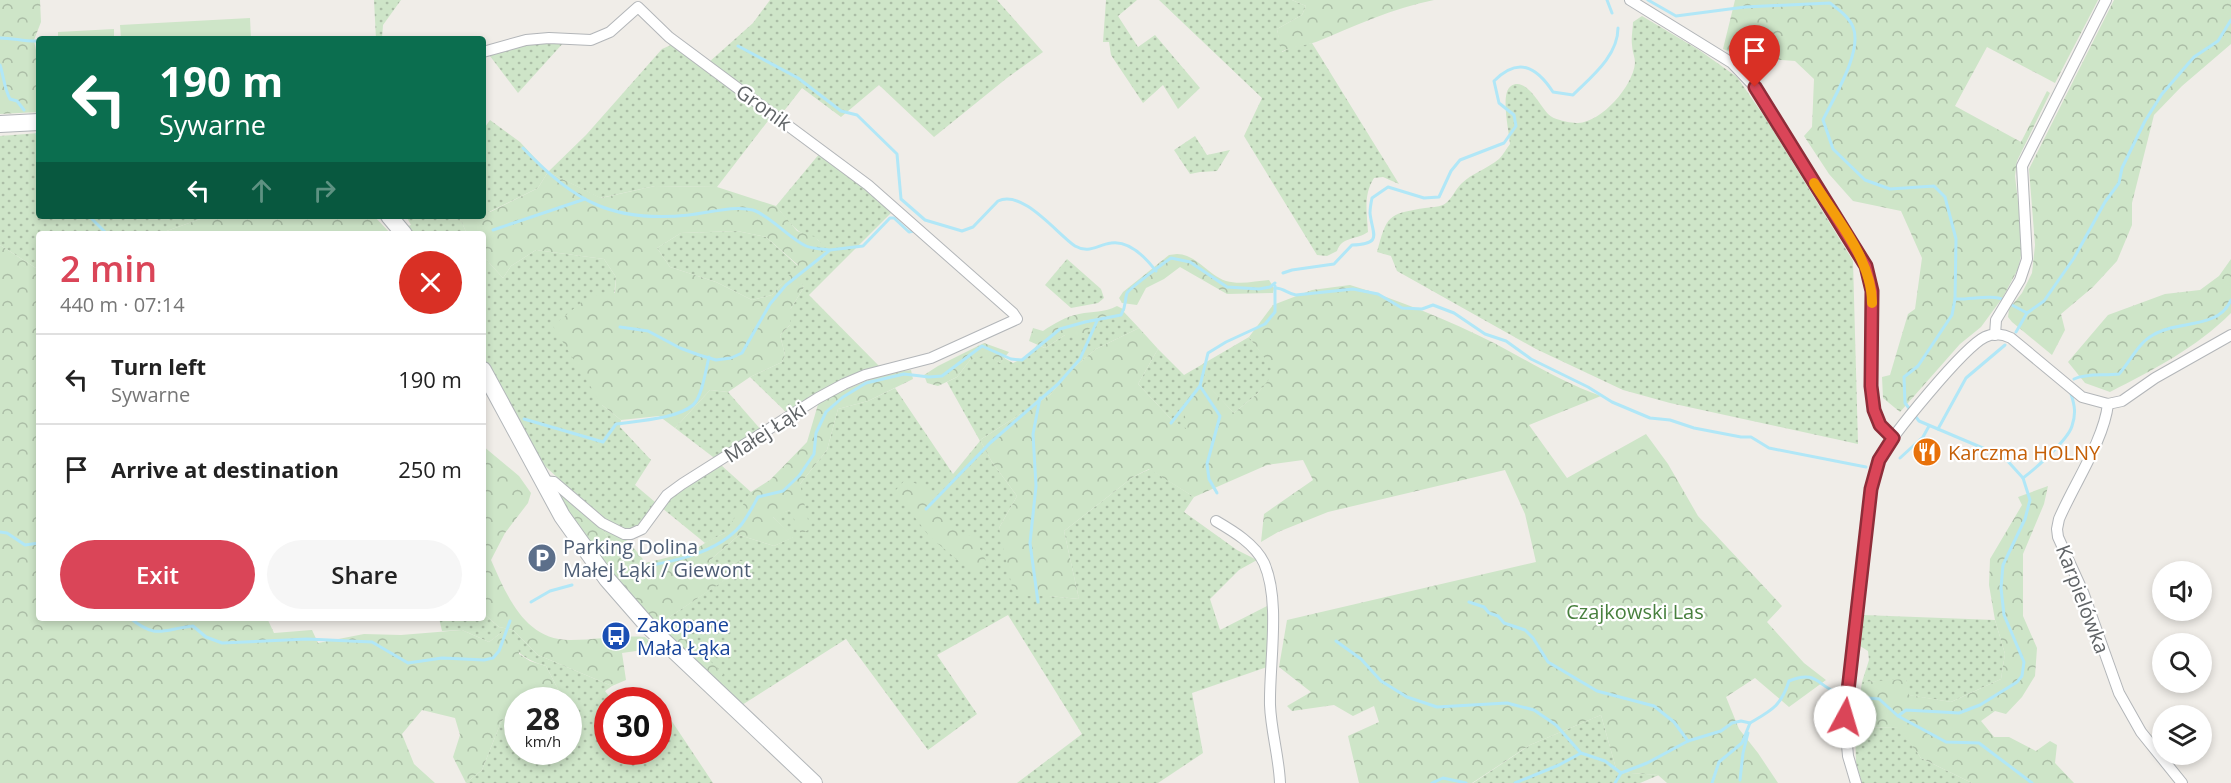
<!DOCTYPE html>
<html lang="en">
<head>
<meta charset="utf-8">
<style>
  :root { --surface:#fff; --page:#f6f6f6; --text:#222; --muted:#767676; --line:#e0e0e0; --accent:#da4558 }
  body { margin:0; font-family:"Open Sans",sans-serif; background:var(--page); color:var(--text); height:100vh; display:flex; flex-direction:column; font-size:22px; white-space:nowrap }
  * { box-sizing:border-box; margin:0 }
  p { font-size:20px; color:var(--muted) }
  .icon { flex:none; width:33px; height:33px; fill:none; stroke:currentColor; stroke-width:2; stroke-linecap:round; stroke-linejoin:round }
  .map { position:relative; flex:1; overflow:hidden }
  .sheet { position:absolute; left:36px; top:231px; width:450px; height:390px; display:flex; flex-direction:column; background:var(--surface); border-radius:6px; box-shadow:0 3px 9px #0003 }
  .sheet>* { flex:none }
  .top-card { position:absolute; left:36px; top:36px; width:450px; height:183px; border-radius:6px; box-shadow:0 3px 9px #0003; background:#0b6e4f; color:#fff; overflow:hidden }
  .controls { position:absolute; left:2152px; top:561px; display:grid; gap:12px }
  .controls a { display:grid; place-items:center; width:60px; height:60px; border-radius:50%; background:var(--surface); box-shadow:0 3px 9px #0003; font-size:30px }
  .speed { position:absolute; left:504px; top:687px; display:flex; gap:12px; font-size:30px; font-weight:700; text-align:center }
  .speed>* { display:grid; place-content:center; width:78px; height:78px; border-radius:50%; background:var(--surface); box-shadow:0 3px 9px #0003; line-height:1 }
  .speed small { font-size:15px; font-weight:400 }
  .speed .limit { border:9px solid #d22; background:#fff; color:#111 }
  .pin { position:absolute; display:grid; place-items:center; width:51px; height:51px; color:#fff; margin:-62px -26px; border-radius:50% 50% 50% 0; rotate:-45deg; box-shadow:0 0 6px #0007 }
  .pin .icon { rotate:45deg }
  .me { position:absolute; width:66px; margin:-33px; rotate:6deg; stroke-linejoin:round; filter:drop-shadow(0 0 4px #0008) }
  .turn { display:flex; align-items:center; gap:21px; height:126px; padding:0 24px; font-size:27px }
  .turn .icon { width:78px; height:78px; stroke-width:2.5 }
  .turn b { display:block; font-size:42px; line-height:51px }
  .lanes { display:flex; align-items:center; height:57px; padding:0 24px; background:#0003; justify-content:center; gap:30px; direction:ltr }
  .lanes .off { opacity:.35 }
  .round { display:grid; place-items:center; flex:none; width:63px; height:63px; border-radius:32px; background:var(--page) }
  .head { display:flex; align-items:center; justify-content:space-between; height:102px; padding:0 24px }
  h1 { font-size:36px; font-weight:600; line-height:45px; color:var(--accent) }
  .cta { display:flex; gap:12px; margin-top:auto; padding:12px 24px }
  .cta a { flex:1; height:69px; border-radius:36px; background:var(--accent); color:#fff; font-size:24px; font-weight:600; line-height:69px; text-align:center }
  .cta a+a { background:var(--page); color:var(--text) }
  ul { padding:0; list-style:none }
  li { display:flex; align-items:center; gap:18px; height:90px; padding:0 24px; border-top:2px solid var(--line) }
  li div { flex:1 }
  li b { display:block; font-size:22px }
  li em { font-style:normal }
  .map>svg:first-child { display:block }
  .grass { fill:url(#grass-dots) }
  .forest { fill:url(#forest-crowns); fill-rule:evenodd }
  .park { fill:#cee5c8 }
  .lines { fill:none; stroke-linecap:round; stroke-linejoin:round }
  .stream { stroke:#b1e7f7; stroke-width:3 }
  .minor-casing { stroke:#b3b6b9; stroke-width:12 }
  .secondary-casing { stroke:#b2b6b9; stroke-width:18 }
  .minor { stroke:#fff; stroke-width:10 }
  .secondary { stroke:#fff; stroke-width:16 }
  .route-casing { stroke:#8e2d39; stroke-width:15 }
  .route { stroke:#da4558; stroke-width:10 }
  .slow { stroke:#f59e0b; stroke-width:10 }
  .labels { text-anchor:middle; dominant-baseline:central; stroke-width:4.5; stroke-linejoin:round; paint-order:stroke }
  .street-label { font-size:20px; fill:#606467; stroke:#fff }
  .food-label { font-size:20px; fill:#c56008; stroke:#fff; text-anchor:start }
  .service-label { font-size:20px; fill:#4e5e75; stroke:#fff; text-anchor:start }
  .park-label { font-size:20px; fill:#48803e; stroke:#fff }
  .transit-label { font-size:20px; fill:#164399; stroke:#fff; text-anchor:start }
</style>
</head>
<body>
<div class="map">
<svg width="2231" height="783" viewBox="0 0 2231 783">
  <defs>
    <pattern id="grass-dots" width="8" height="8" patternUnits="userSpaceOnUse" patternTransform="scale(1.5)"><rect width="8" height="8" fill="#cee5c8"/><path d="M2 2h.1M6 6h.1" fill="none" stroke="#abbda6" stroke-width="1.8" stroke-linecap="round"/></pattern>
    <pattern id="forest-crowns" width="20" height="18" patternUnits="userSpaceOnUse" patternTransform="scale(1.5)"><rect width="20" height="18" fill="#cee5c8"/><path d="M2 6a3 3 0 1 1 6 0M12 15a3 3 0 1 1 6 0" fill="none" stroke="#abbda6"/></pattern>
  </defs>
  <rect width="100%" height="100%" fill="#f0ede8"/>
  <g class="grass">
    <path d="M374,0h27l-18,25 -1,14h-6z"/>
    <path d="M770,0h227l46,52 -36,26 -73,59 -55,-52 -38,32 -39,-29 -22,28 -72,-53 45,-40z"/>
    <path d="M1106,0h31l-19,16 20,31 17,-12 45,53 -22,21 -15,-24 -20,18 -32,-48 -2,-13h-6z"/>
    <path d="M1159,0h133l14,6 -4,9 -25,14 5,23 10,-5 20,-4 87,141 -16,-7 -9,1c-11,17 -7,35 -6,54 -11,8 -26,4 -31,19l-10,5 -10,-1 -73,-119 18,-38z"/>
    <path d="M1642,16l57,34 38,27 29,42 87,142 5,183 -188,-41 -47,-13 -87,-41 -139,-78 -6,-15 -14,-4c10,-36 10,-38 48,-44 6,-1 13,-1 18,-3 9,-5 11,-14 18,-21 11,-11 26,-15 38,-25 4,-4 7,-10 11,-15 -1,-13 -10,-51 1,-58 15,-10 29,20 37,28 3,3 7,5 12,6 5,2 13,3 18,3 24,-1 55,-37 57,-60 0,-6 -3,-12 -3,-18 -1,-8 1,-16 1,-23z"/>
    <path d="M565,41l-47,52 -28,-37 31,-11z"/>
    <path d="M671,45l100,72 -54,70 -62,-1 -55,12 -52,-26 -10,16 -49,24h-6v-82l7,-10 30,22 28,30 38,-37 76,-86z"/>
    <path d="M39,133v83h170l-51,18h-119v36l-39,-25v-109z"/>
    <path d="M1195,136l12,19 23,-5 -13,21 -17,1 -10,2 -16,-24z"/>
    <path d="M820,153l46,34 26,25 -83,83 72,73 -93,46 -38,-37 32,-15 3,-7 -5,-20 10,-10v-15l14,-23 -6,-8 27,-23c-4,-25 -16,-15 -30,-28 -7,-6 -13,-15 -19,-22z"/>
    <path d="M406,216h53l8,18h-54l-5,-8 3,-1z"/>
    <path d="M737,231l29,6 32,29 -26,29 -20,5 -36,-18 -46,-15 -13,-19 24,-15z"/>
    <path d="M536,250l68,9 12,18 -14,128 19,15 -1,7 31,33 -16,25 20,17 -13,20 -11,7h-13l-22,-15 -51,-48 -17,-24 -45,-86v-100l20,22 8,-12z"/>
    <path d="M1067,259l34,30 3,9 -6,5 -27,5 -26,-23z"/>
    <path d="M1123,311l16,17 -43,21 -25,21 -21,25 -70,45 12,22 25,34 -18,32 50,68 30,3 -15,-68 69,-54 17,-8 44,28 -10,15 53,38 20,10 -18,10 -29,29 10,31 49,-25 -2,62 -75,26 11,60 -45,30h-141l65,-49 -74,-119 -71,40 40,59 -49,36 -82,-111 -104,66 -25,-23 -49,-64 77,-52 -3,-5 -28,5 -5,-5 30,-26 35,11 19,-9 -21,-21 18,-6 10,-26 27,-34 11,-41 30,-8 27,-13 58,86 27,-33 -33,-59 10,-5 13,-17 16,-6 14,9 4,-5 9,5c10,-4 18,-9 24,-18l8,3 20,-13 16,-14 38,-5z"/>
    <path d="M1249,337l27,35 -19,22 -23,19 -32,-33 -16,50 -15,-11 -33,-35 20,-35 26,26z"/>
    <path d="M710,390l18,2 34,39 -45,29 -42,-32z"/>
    <path d="M721,465l30,27 -20,35 -6,6 -20,10 -43,-35 7,-10z"/>
    <path d="M603,530l25,11 18,22 -21,2z"/>
    <path d="M483,613l16,14 14,3 25,25 74,31 -7,5 7,9h-4v52h50l1,-24 12,-8 42,63h-247l16,-13 19,-48 16,-19 1,49h50v-52h-9l2,-5 -15,-29c-24,-7 -30,-15 -44,-34l-13,10 -27,-12 -20,1 -3,-13h44z"/>
    <path d="M1863,615l132,5 10,34 -4,25 -50,23 -43,-7 -2,-15 -44,2 7,-22 -1,-9 -8,-5z"/>
    <path d="M1601,715l16,57 42,3 -19,8h-167l57,-38z"/>
    <path d="M1855,727l45,1 21,30 51,25h-110l-6,-20z"/>
  </g>
  <g class="forest">
    <path d="M0,0h40l1,22 -7,18 5,26v46l-39,2z"/>
    <path d="M1292,0h142c-41,8 -79,26 -118,42 -12,4 -23,4 -35,10l-4,-23 25,-14 4,-9z"/>
    <path d="M1735,0h363l-43,83 -68,-36 -32,59 66,36 26,-51 3,2 -33,68 -2,15 7,59v16l-4,18 -15,28 -22,30 -21,17 -60,68 -17,-14 -1,-21 8,-2 18,-61 7,-5 7,-51 -21,-47 -48,-10 -24,-27 -25,-38 8,-9 2,-48 -19,-18 -52,-4 -20,-8z"/>
    <path d="M2114,0h117v44l-49,42 -28,29 -22,88v22l-15,36 -24,26 -32,27 4,16 -13,25 -40,-33 -4,-5 1,-8 13,-16 10,-20 3,-28 -6,-76z"/>
    <path d="M548,172l53,26 54,-12 62,1 59,19 21,25 18,6 8,8 2,11 -26,23 5,8 -14,23v15l-10,10 5,20 -3,7 -32,15 -22,15 -18,-2 -35,38 -16,-12 -38,4 -19,-15 -49,-79 36,-30 26,-3 1,-16 -12,-18 -68,-9 -25,16 -8,12 -20,-22v-22h-16l-8,-18h24v-4h7l48,-24zM737,231l29,6 32,28 -26,30 -20,5 -36,-18 -46,-15 -13,-19 24,-15z"/>
    <path d="M209,216h165l17,18h-233z"/>
    <path d="M0,245l39,25v348h228l7,15 38,-3 6,13 46,-9 37,1 61,-5 27,12 13,-10 16,10 1,12 11,7 16,5 15,29 -2,5h-13l-16,-6 -9,6h-3l-1,3 -16,19 -19,48 -16,13 -13,-26 7,-22 -5,-17 -33,-8 -20,24 12,30 21,19h-435z"/>
    <path d="M1177,254c19,0 31,21 49,27 14,4 30,0 43,-1l5,8 -1,5 -46,1 -47,-27 -16,12 -18,9 -9,17 -15,-2 -3,-5 4,-6 46,-37z"/>
    <path d="M2231,259v54c-35,35 -78,57 -121,79l-25,-9 -17,-21 40,-47 57,-21 35,-4 19,-14z"/>
    <path d="M1350,285c49,15 98,35 144,58 36,19 69,40 107,53l-72,29 38,53 79,-44 22,30 30,52 84,90 -15,16 37,41 22,17 -37,27 -34,-29 -29,19 13,32 19,24 20,30h-111l-9,-8 -41,-3 -16,-57 -71,30 -58,38h-113l-11,-47 31,-14 -5,-16 -21,10 -19,-11 -42,6 -5,-5 24,-14 -32,-25 8,-47 249,-58 -11,-48 -20,-44 -177,42 -50,20 -17,10 3,-28 49,-34 -10,-20 -36,5 -73,32 -45,-28 -16,8 -69,54 15,68 -30,-3h-35l-15,-68 18,-32 -25,-34 -12,-22 70,-45 21,-25 25,-21 43,-21 19,21 -20,35 33,35 15,10 -2,-26 19,-23 31,33 23,-19 18,-22 -26,-35 24,-32 39,-15z"/>
    <path d="M1117,306l8,4 -6,6 -37,5 8,7 -8,8 -17,-1 -20,13 -16,-7 4,-13 10,3c12,-8 22,-14 36,-17 14,-3 25,-1 38,-8z"/>
    <path d="M984,343l25,9 -9,11 -14,-8 -16,5 -13,17 -19,9 -11,-3 -3,-8 14,-9z"/>
    <path d="M911,370l2,9 -45,22 -30,8 -11,41 -27,34 10,45 -9,5 -11,-24 -17,7 21,20 -20,9 -35,-11 -30,26 5,5 28,-5 4,5 -78,52 55,56 -6,8 -84,-82 -47,-60 -31,-49h5l43,39 22,35 21,-2 47,-12 15,-10 17,-8 26,-41 19,-12 37,-38 12,-41 64,-27z"/>
    <path d="M483,446l36,30 12,17 -3,10 -23,30 -14,27c16,36 34,81 80,80 25,0 49,-5 74,-3l12,11 -35,5 4,27 -14,6 -74,-31 -25,-25 -14,-3 -16,-14z"/>
    <path d="M905,480l25,8 5,23 26,23 13,2 12,25 -12,13 -45,-38 -34,-45z"/>
    <path d="M2048,486l-4,18 -21,50v62l14,32 -2,28 -13,21 -16,17 -11,-3 -14,10 13,16h15l27,14 14,-10 7,4 -2,18 19,20h-102l-51,-25 -22,-30 -44,-1 7,-45 44,-3 3,16 42,7 50,-23 4,-25 -10,-34 -6,-35 1,-26 32,-54 -4,-8z"/>
  </g>
  <g class="park">
    <path d="M250,18l1,21h-130l-1,-14z"/>
    <path d="M114,29v10h-56v-7z"/>
  </g>
  <g class="lines">
    <g class="stream">
      <path d="M1607,0l5,13"/>
      <path d="M1648,0l28,16 69,-9 85,-4c8,6 19,14 23,24 10,24 -19,70 -30,93l10,29 32,31 25,9 44,-3 11,11 11,42 -1,60 -3,16 -34,51 -14,11 1,26 14,18 85,36 19,21 7,22 -5,19 -22,46 -2,23 3,27 20,47 -2,14 -5,6 -37,23 -21,8 -53,-3 -8,6 48,26 33,1 53,40"/>
      <path d="M0,38c14,0 25,4 39,3"/>
      <path d="M738,46l60,32 43,33 16,4 40,39 4,45 24,21 37,11 11,-4 25,-26c25,-12 59,33 77,45 14,8 22,-1 36,-3 18,-3 35,15 45,28"/>
      <path d="M0,65c4,12 4,23 10,34l7,2 7,9"/>
      <path d="M37,134l2,4"/>
      <path d="M523,148c52,54 89,75 166,67 20,-2 45,-10 64,-5 16,5 37,29 53,36 7,3 16,3 23,4"/>
      <path d="M89,216l18,18"/>
      <path d="M493,230l92,-31"/>
      <path d="M1283,273l9,-3 42,-6 18,-19c32,-1 20,-11 18,-32 0,-5 1,-10 2,-15l16,-11 36,11 15,-1 12,-26 9,-11 44,-17 12,-17 -2,-11 -15,-12 -5,-22c24,-24 42,-15 59,11l20,3c18,-18 45,-39 45,-67"/>
      <path d="M1275,288c9,0 13,6 21,7l57,-6 25,5 24,14 20,1 11,-4 21,8 31,21 21,7 25,18 57,28 24,15 38,16 20,2 24,8 47,9h10l18,11 97,19"/>
      <path d="M1955,299c14,1 38,-5 49,1"/>
      <path d="M2010,304l17,9"/>
      <path d="M620,327l28,4 32,17 19,7 17,5 15,-2 11,-5 28,-49 16,-19 44,-35 33,-4 27,-28h4l15,14 5,-1"/>
      <path d="M2016,332l11,-19 17,-12 30,-43 31,-56 14,-19 3,-15 23,-47 17,-27 32,-37 24,-16 13,-21"/>
      <path d="M2074,379c13,-6 30,-3 45,-5 11,-12 19,-31 34,-39 24,-15 65,-5 78,-35"/>
      <path d="M1200,386l20,30 -13,48 2,15 8,14"/>
      <path d="M524,419l79,23 13,-18c21,-3 61,-5 77,-19 9,-8 13,-36 16,-48"/>
      <path d="M1171,423l29,-37 8,-33 18,-11 39,-18 10,-12v-26"/>
      <path d="M1938,429l28,-51 39,-33"/>
      <path d="M1900,458l23,-21 6,-11"/>
      <path d="M2023,478c12,-9 45,-38 49,-52 4,-12 3,-20 -1,-32"/>
      <path d="M926,509l64,-66 68,-59 22,-25 17,-38"/>
      <path d="M0,532l7,1 18,12 14,-2"/>
      <path d="M636,568c35,-6 81,-14 105,-43 7,-9 12,-19 17,-28l25,-6 16,-15 15,-22 2,-21 10,-21 17,-15 23,-14 38,-9 25,3 13,-1 40,-30 29,13 11,1 38,-31 25,-7 36,-7c6,-10 3,-13 6,-22 3,-5 38,-31 44,-35l19,4 37,25 32,2 11,-2 5,-4"/>
      <path d="M531,602l19,-11 22,-6"/>
      <path d="M1038,602l-8,-59 6,-57 -3,-52 7,-36"/>
      <path d="M1469,602l15,5 5,6 9,3 6,7 21,7 8,8 15,24 49,29 57,15 20,16 14,19"/>
      <path d="M130,618c27,22 33,11 63,8l13,11 16,6 85,-4 65,3 36,21 34,-5 42,2 9,-2 6,-7 11,-30"/>
      <path d="M1336,641l25,18 20,22 26,16 30,10 70,-4 27,7 22,15 24,27"/>
      <path d="M1856,697l23,2 19,17"/>
      <path d="M1740,780l3,-27 5,-20"/>
      <path d="M1432,783l11,-5 23,5"/>
      <path d="M1515,783l44,-18 22,-12 24,8 16,12 26,-10 41,-22 33,-10 11,-8 9,-2 9,2c22,-13 31,-17 39,-42 29,-12 28,6 50,12"/>
      <path d="M1615,783l6,-10"/>
      <path d="M1712,783l7,-21 23,-19 8,-20"/>
    </g>
    <g class="minor-casing">
      <g id="minor">
        <path d="M1630,0l102,63 23,24 111,179 6,25 -1,95 3,24 6,15 13,13"/>
        <path d="M483,52l43,-12 23,-2 42,2 19,-8 28,-25 31,30 199,148 145,128 4,6 -86,39 -66,17 -21,9 -26,14 -136,86 -15,11 -25,34 -11,5h-7l-22,-11 -48,-41 -12,-1"/>
        <path d="M1995,335l1,-15 24,-40 7,-21 -5,-93 84,-166"/>
        <path d="M2108,404c-4,36 -34,80 -49,115l-2,10 1,8 25,55 36,101 22,39 41,51"/>
        <path d="M1216,521c17,10 39,23 48,42 17,38 5,101 6,142 1,26 9,52 10,78"/>
        <path d="M1856,783l-8,-27 -3,-33 26,-234c3,-10 5,-21 9,-31 11,-22 84,-111 105,-121 8,-4 18,-3 26,1l71,59 26,7 14,-3 33,-23 76,-43"/>
      </g>
    </g>
    <g class="secondary-casing">
      <g id="secondary">
        <path d="M0,124l39,-2"/>
        <path d="M389,216l15,18"/>
        <path d="M483,370l79,146 45,63 41,47 166,157"/>
      </g>
    </g>
    <use href="#minor" class="minor"/>
    <use href="#secondary" class="secondary"/>
  </g>
  <g class="lines">
    <g class="route-casing">
      <path id="route" d="M1755,87l111,179 6,25 -1,95 3,24 6,15 13,13 -14,22 -8,29 -26,228"/>
    </g>
    <use href="#route" class="route"/>
    <path class="slow" d="M1814,183c22,35 58,77 58,120"/>
  </g>
  <defs>
    <g id="restaurant-disc" transform="scale(1.5)"><circle r="9.5" fill="#e8710a" stroke="#fff"/><path d="M-5-6h1v4h1v-4h1v4h1v-4h1v5L-1.5 .5V6h-2V.5L-5-1ZM5-6V6H3V1.5H1.5Q1.5-4 5-6Z" fill="#fff"/></g>
    <g id="parking-disc" transform="scale(1.5)"><circle r="9.5" fill="#5c6f8a" stroke="#fff"/><path d="M-3.5-5.5H1a3.5 3.5 0 0 1 0 7H-1V5.5H-3.5ZM-1-3.4V-.6H.8a1.4 1.4 0 0 0 0-2.8Z" fill="#fff"/></g>
    <g id="bus-disc" transform="scale(1.5)"><circle r="9.5" fill="#1a4fb4" stroke="#fff"/><path d="M-5-6H5V4H4V6H2V4H-2V6H-4V4H-5ZM-3.5-4V0h7V-4ZM-3.5 1.2v1.5H-2V1.2ZM2 1.2v1.5H3.5V1.2Z" fill="#fff"/></g>
  </defs>
  <g fill-rule="evenodd">
    <use href="#restaurant-disc" x="1927" y="452"/>
    <use href="#parking-disc" x="542" y="558"/>
    <use href="#bus-disc" x="616" y="636"/>
  </g>
  <g class="labels">
    <g class="street-label">
      <text transform="translate(764 107) rotate(36)">Gronik</text>
      <text transform="translate(765 432) rotate(-33)">Małej Łąki</text>
      <text transform="translate(2083 599) rotate(69)">Karpielówka</text>
    </g>
    <g class="food-label">
      <text x="1948" y="452">Karczma HOLNY</text>
    </g>
    <g class="service-label">
      <text x="563" y="546">Parking Dolina<tspan x="563" dy="23">Małej Łąki / Giewont</tspan></text>
    </g>
    <g class="park-label">
      <text x="1635" y="611">Czajkowski Las</text>
    </g>
    <g class="transit-label">
      <text x="637" y="624">Zakopane<tspan x="637" dy="23">Mała Łąka</tspan></text>
    </g>
  </g>
</svg>
<div class="controls">
<a><svg class="icon" aria-label="sound" viewBox="0 0 24 24"><path d="M4 9h4l5-4v14l-5-4H4zM17 9q2 3 0 6"/></svg></a>
<a><svg class="icon" aria-label="search" viewBox="0 0 24 24"><circle cx="10" cy="10" r="6"/><path d="M15 15l6 6"/></svg></a>
<a><svg class="icon" aria-label="layers" viewBox="0 0 24 24"><path d="M12 4l9 5-9 5-9-5zM3 14l9 5 9-5"/></svg></a>
</div>
<div class="speed"><div>28<small>km/h</small></div><div class="limit">30</div></div>
<div class="pin" style="left:1755px;top:87px;background:#d93025"><svg class="icon" aria-label="arrive" viewBox="0 0 24 24"><path d="M6 21V4h12l-3 4 3 4H6"/></svg></div>
<svg class="me" style="left:1845px;top:717px" viewBox="-20 -20 40 40"><circle r="19" fill="#fff"/><path d="M0-13L10 11 0 6-10 11z" fill="#da4558"/></svg>
<div class="top-card">
<div class="turn"><svg class="icon" aria-label="left" viewBox="0 0 24 24"><path d="M17 20v-9H6M10 6l-5 5 5 5"/></svg><div><b>190 m</b>Sywarne</div></div>
<div class="lanes"><svg class="icon" aria-label="left" viewBox="0 0 24 24"><path d="M17 20v-9H6M10 6l-5 5 5 5"/></svg><svg class="icon off" aria-label="ahead" viewBox="0 0 24 24"><path d="M12 20V5M6 11l6-6 6 6"/></svg><svg class="icon off" aria-label="right" viewBox="0 0 24 24"><path d="M7 20v-9h11M14 6l5 5-5 5"/></svg></div>
</div>
<section class="sheet">
<div class="head"><div><h1>2 min</h1><p>440 m · 07:14</p></div><a class="round" style="background:#d93025;color:#fff"><svg class="icon" aria-label="close" viewBox="0 0 24 24"><path d="M6 6l12 12M18 6L6 18"/></svg></a></div>
<ul>
<li><svg class="icon" aria-label="left" viewBox="0 0 24 24"><path d="M17 20v-9H6M10 6l-5 5 5 5"/></svg><div><b>Turn left</b><p>Sywarne</p></div><em>190 m</em></li>
<li><svg class="icon" aria-label="arrive" viewBox="0 0 24 24"><path d="M6 21V4h12l-3 4 3 4H6"/></svg><div><b>Arrive at destination</b></div><em>250 m</em></li>
</ul>
<div class="cta"><a>Exit</a><a>Share</a></div>
</section>
</div>
</body>
</html>
